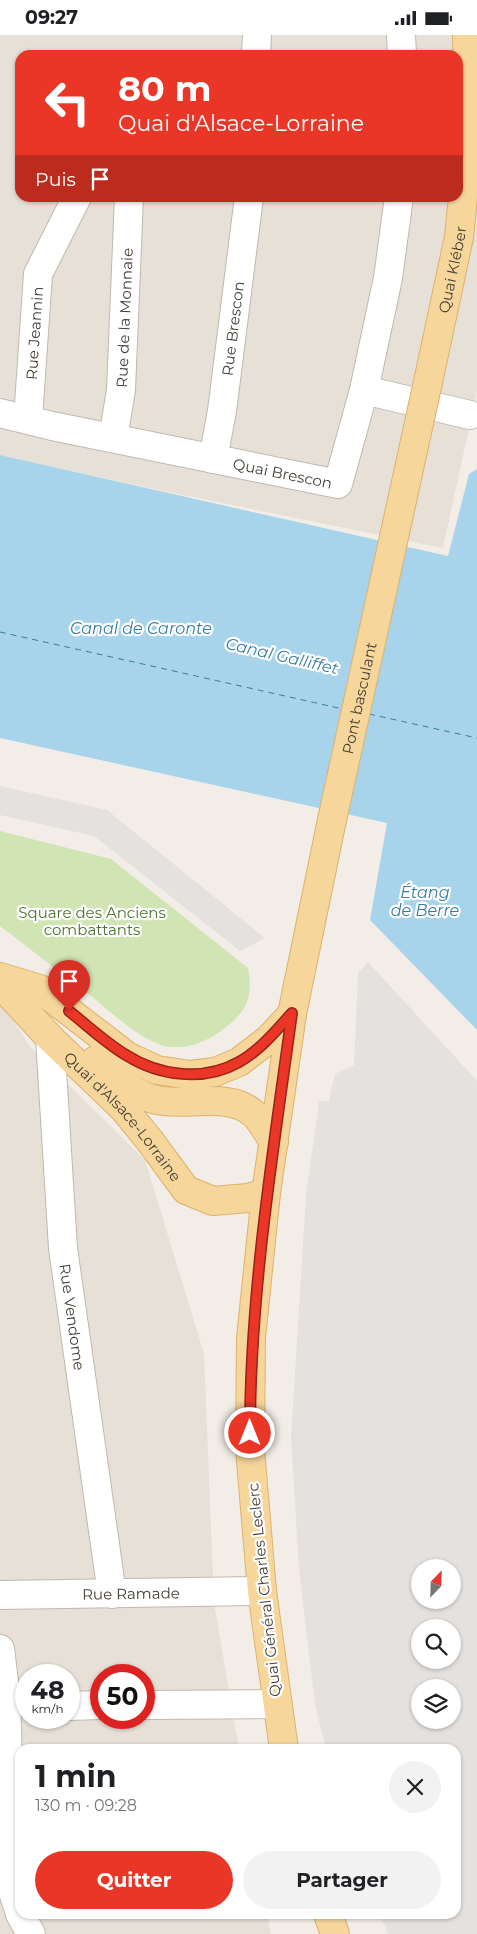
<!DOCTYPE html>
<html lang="fr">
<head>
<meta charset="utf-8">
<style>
  :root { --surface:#fff; --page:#f2f2f2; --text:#202124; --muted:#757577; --accent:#ea3626 }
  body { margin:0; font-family:Montserrat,sans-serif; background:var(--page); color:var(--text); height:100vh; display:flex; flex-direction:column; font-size:19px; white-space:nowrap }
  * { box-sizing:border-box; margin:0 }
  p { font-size:16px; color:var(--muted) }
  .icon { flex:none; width:28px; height:28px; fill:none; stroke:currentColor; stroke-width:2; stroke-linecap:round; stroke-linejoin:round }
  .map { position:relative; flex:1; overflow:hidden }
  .panel { position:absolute; left:15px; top:1709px; width:446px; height:175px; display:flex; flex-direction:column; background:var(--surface); border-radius:15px; box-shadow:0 1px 4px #0004 }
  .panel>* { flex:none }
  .banner { position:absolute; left:15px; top:15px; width:448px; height:152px; border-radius:15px; box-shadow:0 1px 4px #0004; background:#ea3626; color:#fff; overflow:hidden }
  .needle { width:32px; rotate:23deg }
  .tools { position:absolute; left:411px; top:1524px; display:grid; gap:10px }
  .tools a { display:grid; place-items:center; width:50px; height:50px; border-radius:50%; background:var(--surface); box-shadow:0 1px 4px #0004; font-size:25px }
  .speed { position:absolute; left:15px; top:1629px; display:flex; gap:10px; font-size:25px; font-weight:700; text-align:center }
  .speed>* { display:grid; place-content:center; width:65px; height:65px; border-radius:50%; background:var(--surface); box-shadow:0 1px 4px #0004; line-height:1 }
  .speed small { font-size:12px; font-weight:400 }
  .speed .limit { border:8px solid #d22; background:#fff; color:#111 }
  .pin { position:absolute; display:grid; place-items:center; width:42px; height:42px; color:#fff; margin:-51px -21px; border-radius:50% 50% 50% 0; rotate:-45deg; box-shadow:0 0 5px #0007 }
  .pin .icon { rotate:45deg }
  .me { position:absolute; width:55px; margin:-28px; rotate:0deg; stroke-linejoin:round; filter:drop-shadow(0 0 4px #0008) }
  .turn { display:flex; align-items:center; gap:18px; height:105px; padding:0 20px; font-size:22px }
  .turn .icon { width:65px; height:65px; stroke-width:2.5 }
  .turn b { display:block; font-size:35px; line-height:42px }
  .then { display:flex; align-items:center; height:48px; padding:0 20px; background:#0003; gap:10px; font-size:19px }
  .round { display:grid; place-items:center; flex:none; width:52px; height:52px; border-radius:26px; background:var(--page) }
  .overview { display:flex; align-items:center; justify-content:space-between; height:85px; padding:0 20px }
  h1 { font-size:30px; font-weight:700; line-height:38px }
  .cta { display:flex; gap:10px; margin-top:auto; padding:10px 20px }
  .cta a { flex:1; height:58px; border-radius:30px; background:var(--accent); color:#fff; font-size:20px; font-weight:700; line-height:58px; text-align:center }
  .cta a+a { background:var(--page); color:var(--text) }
  .status { display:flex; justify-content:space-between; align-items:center; height:35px; padding:0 25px; background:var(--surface); direction:ltr }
  .status svg { height:14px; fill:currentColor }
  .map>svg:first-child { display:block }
  .residential { fill:#e6e0d6; fill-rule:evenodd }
  .green { fill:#d1e4b3 }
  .parking { fill:#e4e1df; fill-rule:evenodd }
  .water { fill:#a8d4eb }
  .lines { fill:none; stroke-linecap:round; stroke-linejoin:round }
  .ferry { stroke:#357ba1; stroke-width:1; stroke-dasharray:6 5; stroke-linecap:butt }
  .minor-casing { stroke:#c0b8ad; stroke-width:30 }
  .major-casing { stroke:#dbb26d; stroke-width:30 }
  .minor { stroke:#fff; stroke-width:28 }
  .major { stroke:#f7d69c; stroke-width:28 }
  .major-bridge-casing { stroke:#dbb26d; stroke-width:30; stroke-linecap:butt }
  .major-bridge { stroke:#f7d69c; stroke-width:28 }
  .route-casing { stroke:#982319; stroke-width:12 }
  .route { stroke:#ea3626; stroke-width:9 }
  .labels { text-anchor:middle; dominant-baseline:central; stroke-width:4.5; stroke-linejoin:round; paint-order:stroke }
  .street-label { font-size:15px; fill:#453e37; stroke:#fff }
  .park-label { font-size:15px; fill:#4d732e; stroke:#fff }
  .water-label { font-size:16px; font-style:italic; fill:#357ba1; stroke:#fff }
</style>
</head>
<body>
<div class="status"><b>09:27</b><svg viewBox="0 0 49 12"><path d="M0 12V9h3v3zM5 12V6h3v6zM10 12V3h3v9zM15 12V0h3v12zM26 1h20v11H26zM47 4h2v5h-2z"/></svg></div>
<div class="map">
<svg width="477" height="1899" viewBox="0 0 477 1899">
  <rect width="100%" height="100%" fill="#f2eee7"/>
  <g class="residential">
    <path d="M0,0h477v356l-34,157 -284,-58 -159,-35zM20,20h438v142h-438z"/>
    <path d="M0,965l31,48 114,112 59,194 10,249 25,146h-219v165h247l4,20h-271zM26,1640h43v42h-43zM101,1640h43v42h-43z"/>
  </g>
  <path class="green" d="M0,796l111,28 137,109c5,27 0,42 -22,59 -16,13 -35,22 -56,20 -26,-3 -59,-35 -79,-51 -31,-24 -61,-47 -91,-70z"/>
  <g class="parking">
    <path d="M0,751l107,24 158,128 -25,13 -146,-115 -94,-21z"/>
    <path d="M368,927l109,119v853h-89l-8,-20h76v-165h-130l-11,-44 -16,-136 -8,-131 15,-242 13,-95h10l6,-27 19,-9 4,-92zM420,1532h32v33h-32zM420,1592h32v33h-32zM420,1652h32v33h-32z"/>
  </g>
  <path class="water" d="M0,420l448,101 21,-82 8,-5v561l-107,-110 17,-97 -387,-85z"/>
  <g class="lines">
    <g class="ferry">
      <path d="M0,597l343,77"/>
      <path d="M369,679l108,24"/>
    </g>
    <g class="minor-casing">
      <g id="minor">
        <path d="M401,0l1,20"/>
        <path d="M256,20l1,-20"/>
        <path d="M364,355l106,25"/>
        <path id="s1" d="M0,378l52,13 286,58 26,-94 24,-112 11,-81"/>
        <path id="s2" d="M28,384l10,-145 39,-77"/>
        <path id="s3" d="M113,403l8,-48 8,-193"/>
        <path id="s4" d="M213,424l9,-48 27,-214"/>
        <path id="s5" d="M50,1003l13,210 49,346"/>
        <path id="s6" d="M0,1560l262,-4"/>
        <path d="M0,1614l6,49 6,191 8,24"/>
        <path d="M144,1670l132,-1"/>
        <path d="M69,1671l32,-1"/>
        <path d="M20,1879l11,20"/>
      </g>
    </g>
    <g class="major-casing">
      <g id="major">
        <path id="s7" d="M428,347l31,-145 10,-101 -2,-101"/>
        <path d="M0,942l40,12 87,67 30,14 33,5 25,-3 24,-10 30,-23 23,-25"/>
        <path id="s8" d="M0,949l50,54 74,71 26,32 36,49 27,11 35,-3 18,-5"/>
        <path d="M96,1025c19,15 37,35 61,40 29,7 72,-9 97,14 8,7 14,20 20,28"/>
        <path d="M284,1714l-22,-158 -12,-142 1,-111 15,-145 26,-179 40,-194"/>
        <path d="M328,1879l7,20"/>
      </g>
    </g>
    <use href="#minor" class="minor"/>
    <use href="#major" class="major"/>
    <g class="major-bridge-casing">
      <g id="major-bridge">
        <path id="s9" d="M332,785l96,-438"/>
      </g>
    </g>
    <use href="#major-bridge" class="major-bridge"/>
  </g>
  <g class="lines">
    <g class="route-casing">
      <path id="route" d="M69,976c19,15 37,32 57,44 33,21 78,27 113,7 20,-11 37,-31 53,-49 -19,140 -42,279 -42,420"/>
    </g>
    <use href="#route" class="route"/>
  </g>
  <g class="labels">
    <g class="street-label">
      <text stroke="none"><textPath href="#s7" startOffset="115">Quai Kléber</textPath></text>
      <text stroke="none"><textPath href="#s3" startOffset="121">Rue de la Monnaie</textPath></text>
      <text stroke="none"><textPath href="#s4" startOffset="132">Rue Brescon</textPath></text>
      <text stroke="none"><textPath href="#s2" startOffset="86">Rue Jeannin</textPath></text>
      <text stroke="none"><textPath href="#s1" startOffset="289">Quai Brescon</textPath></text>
      <text stroke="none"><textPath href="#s9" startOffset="125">Pont basculant</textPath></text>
      <text stroke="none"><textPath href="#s8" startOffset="181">Quai d'Alsace-Lorraine</textPath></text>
      <text stroke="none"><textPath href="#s5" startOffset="280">Rue Vendome</textPath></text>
      <text transform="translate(264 1555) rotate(-96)">Quai Général Charles Leclerc</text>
      <text stroke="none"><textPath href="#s6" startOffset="131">Rue Ramade</textPath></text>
    </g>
    <g class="park-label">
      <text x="92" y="877">Square des Anciens<tspan x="92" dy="17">combattants</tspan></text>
    </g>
    <g class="water-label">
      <text x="141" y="593">Canal de Caronte</text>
      <text transform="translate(282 621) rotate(13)">Canal Galliffet</text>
      <text x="425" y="857">Étang<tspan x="425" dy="18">de Berre</tspan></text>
    </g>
  </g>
</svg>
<div class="tools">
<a><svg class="needle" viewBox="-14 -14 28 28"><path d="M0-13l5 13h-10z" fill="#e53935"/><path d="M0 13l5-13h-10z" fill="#757577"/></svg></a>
<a><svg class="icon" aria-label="search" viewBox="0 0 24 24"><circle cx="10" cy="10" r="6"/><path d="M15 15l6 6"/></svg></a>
<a><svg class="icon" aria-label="layers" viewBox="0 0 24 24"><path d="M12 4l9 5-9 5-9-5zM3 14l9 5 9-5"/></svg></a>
</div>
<div class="speed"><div>48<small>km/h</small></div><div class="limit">50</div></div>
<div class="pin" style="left:69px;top:976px;background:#d93025"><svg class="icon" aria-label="arrive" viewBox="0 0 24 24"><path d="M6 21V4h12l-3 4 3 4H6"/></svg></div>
<svg class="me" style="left:250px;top:1398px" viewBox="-20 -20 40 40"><circle r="17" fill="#ea3626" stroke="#fff" stroke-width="3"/><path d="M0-11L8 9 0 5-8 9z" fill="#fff"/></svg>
<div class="banner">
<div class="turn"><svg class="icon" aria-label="left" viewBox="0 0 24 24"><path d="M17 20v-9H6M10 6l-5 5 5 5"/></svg><div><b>80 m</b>Quai d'Alsace-Lorraine</div></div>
<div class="then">Puis<svg class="icon" aria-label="arrive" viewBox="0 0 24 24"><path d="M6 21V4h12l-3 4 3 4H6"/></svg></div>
</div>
<section class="panel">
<div class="overview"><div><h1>1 min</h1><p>130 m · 09:28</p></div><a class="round"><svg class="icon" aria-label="close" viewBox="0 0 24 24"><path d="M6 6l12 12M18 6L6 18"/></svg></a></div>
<div class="cta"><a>Quitter</a><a>Partager</a></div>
</section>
</div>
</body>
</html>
